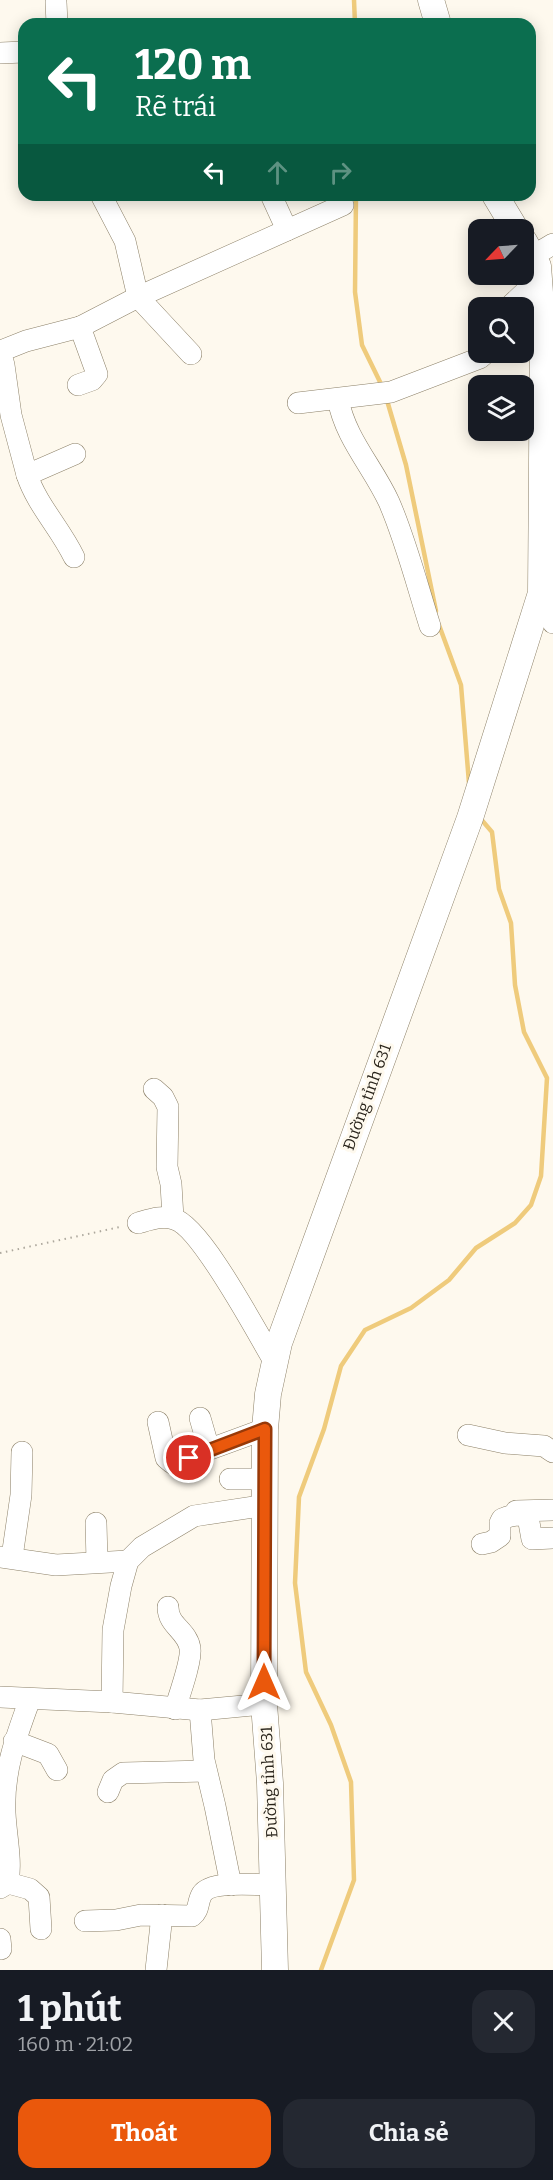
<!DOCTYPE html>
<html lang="vi">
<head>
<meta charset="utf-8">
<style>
  :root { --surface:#171b24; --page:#242831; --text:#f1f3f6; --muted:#9ea1a6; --accent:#ea580c }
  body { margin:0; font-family:Bitter,serif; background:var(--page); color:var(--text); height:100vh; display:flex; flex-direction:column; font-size:22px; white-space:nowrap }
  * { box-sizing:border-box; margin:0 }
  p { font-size:20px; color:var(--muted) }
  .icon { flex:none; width:33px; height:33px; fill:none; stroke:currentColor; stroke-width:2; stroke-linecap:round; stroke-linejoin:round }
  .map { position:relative; height:1970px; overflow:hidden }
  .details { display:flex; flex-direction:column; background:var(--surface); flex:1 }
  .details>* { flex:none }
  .hud { position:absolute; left:18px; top:18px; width:518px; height:183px; border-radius:18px; box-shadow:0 3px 15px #0003; background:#0b6e4f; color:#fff; overflow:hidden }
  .needle { width:39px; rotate:245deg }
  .tools { position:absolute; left:468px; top:219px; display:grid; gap:12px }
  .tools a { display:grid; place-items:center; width:66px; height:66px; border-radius:12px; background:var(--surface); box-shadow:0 3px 15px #0003; font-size:30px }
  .pin { position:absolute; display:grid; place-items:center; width:51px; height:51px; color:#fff; margin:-26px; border:3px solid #fff; border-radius:50%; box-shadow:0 2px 6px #0007 }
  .me { position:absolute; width:66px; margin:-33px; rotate:0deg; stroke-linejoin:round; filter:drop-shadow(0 0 4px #0008) }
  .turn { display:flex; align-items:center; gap:21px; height:126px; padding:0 18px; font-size:27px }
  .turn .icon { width:78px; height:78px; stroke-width:2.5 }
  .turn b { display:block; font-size:42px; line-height:51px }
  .lanes { display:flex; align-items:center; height:57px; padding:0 18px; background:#0003; justify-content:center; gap:30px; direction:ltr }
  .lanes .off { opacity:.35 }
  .round { display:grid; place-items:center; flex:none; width:63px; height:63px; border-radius:18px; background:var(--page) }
  .head { display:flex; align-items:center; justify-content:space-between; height:102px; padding:0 18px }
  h1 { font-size:36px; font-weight:700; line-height:45px }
  .cta { display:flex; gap:12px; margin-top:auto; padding:12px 18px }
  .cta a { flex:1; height:69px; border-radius:18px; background:var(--accent); color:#fff; font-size:24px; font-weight:700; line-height:69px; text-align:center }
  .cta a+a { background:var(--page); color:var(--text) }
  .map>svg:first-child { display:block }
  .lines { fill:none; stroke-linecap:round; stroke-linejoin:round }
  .stream { stroke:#efcb7c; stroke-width:4.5 }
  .minor-casing { stroke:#8c8068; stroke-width:22 }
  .major-casing { stroke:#8c8068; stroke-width:27 }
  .path { stroke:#ada89d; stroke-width:2; stroke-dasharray:1.5 4.5; stroke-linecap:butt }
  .minor { stroke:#fff; stroke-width:21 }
  .major { stroke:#fff; stroke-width:26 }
  .route-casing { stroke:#983908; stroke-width:15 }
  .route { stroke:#ea580c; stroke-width:10 }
  .labels { text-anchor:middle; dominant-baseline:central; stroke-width:6; stroke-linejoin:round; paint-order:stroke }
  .street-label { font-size:16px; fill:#28231a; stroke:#fef9ee }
</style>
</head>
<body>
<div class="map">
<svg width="553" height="1970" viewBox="0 0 553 1970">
  <rect width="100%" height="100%" fill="#fef9ee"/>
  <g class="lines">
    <g class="stream">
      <path d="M354,0l1,24"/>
      <path d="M356,195l-1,97 7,53 20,41"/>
      <path d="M386,397l20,68 30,146"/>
      <path d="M439,625l22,60 8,98"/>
      <path d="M321,1970l33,-90 -3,-98 -20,-57 -25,-53 -11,-89 4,-86 25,-68 17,-63 24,-36 46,-22 38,-28 27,-32 39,-25 16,-18 10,-29 6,-98 -23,-46 -9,-47 -4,-62 -12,-34 -7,-57 -12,-14"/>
    </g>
    <g class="minor-casing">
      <g id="minor">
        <path d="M56,2l1,22"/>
        <path d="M0,53l24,-1"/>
        <path d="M101,195l24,46 13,56 53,57"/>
        <path d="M271,195l16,35"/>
        <path d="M533,256l20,-12"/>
        <path d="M508,308l31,-29"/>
        <path d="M0,351l4,14 7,50 16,60 48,-21"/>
        <path d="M1,351l25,-10 54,-14"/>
        <path d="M78,385l14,-5 5,-6 -17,-47 58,-30 205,-92"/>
        <path d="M338,399c7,39 35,68 51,103 17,39 28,83 41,124"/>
        <path d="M298,403l93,-11 89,-34 7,-6"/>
        <path d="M27,475c10,30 33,53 47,82"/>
        <path d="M541,593l7,12 5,18"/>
        <path d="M154,1089l9,8 5,10 -1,60 4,17 2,34"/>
        <path d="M138,1223c11,-3 24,-8 36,-4 27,7 83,114 100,142"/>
        <path d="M200,1418l9,31"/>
        <path d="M158,1422l8,36 6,5 93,-34"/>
        <path d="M468,1435l37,8 39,3 9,6"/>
        <path d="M230,1479h35"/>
        <path d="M516,1511l37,-1"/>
        <path d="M96,1523l1,38"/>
        <path d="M482,1544l9,-2 9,-6v-13l2,-4c7,-3 19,-6 26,-2l4,22 21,-1"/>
        <path d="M0,1557l56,8 72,-4"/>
        <path d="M12,1557l9,-62 1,-43"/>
        <path d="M168,1607c0,19 19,23 22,41 2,12 -11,48 -15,61"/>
        <path d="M0,1697l112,5 88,8 64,-6"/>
        <path d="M112,1702l1,-72 8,-44 7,-25 14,-14 52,-31 72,-11"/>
        <path d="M200,1710l4,50 11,46 16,79"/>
        <path d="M14,1741l34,13 9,16"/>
        <path d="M108,1792l5,-12 10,-7 83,-2"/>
        <path d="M8,1883l22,6 9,8 2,32"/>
        <path d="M0,1888l8,-5c4,-23 -2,-47 -3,-70 -2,-42 11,-76 25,-114"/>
        <path d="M85,1921l31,-1 25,-5 51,1c8,-6 5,-14 10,-22 9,-14 55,-9 71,-9"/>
        <path d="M0,1939l1,10"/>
        <path d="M156,1970l6,-55"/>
      </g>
    </g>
    <g class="major-casing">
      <g id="major">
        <path d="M431,0l7,24"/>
        <path d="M495,195l21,35"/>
        <path d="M275,1970l-5,-187 -6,-79 1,-275 3,-35 11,-51 191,-525 71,-225 2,-261 -5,-66 -14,-25"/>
      </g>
    </g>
    <path class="path" d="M0,1253l120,-26"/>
    <use href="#minor" class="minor"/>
    <use href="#major" class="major"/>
  </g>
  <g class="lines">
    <g class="route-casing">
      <path id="route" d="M189,1458l76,-29 -1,253"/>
    </g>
    <use href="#route" class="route"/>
  </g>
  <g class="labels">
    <g class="street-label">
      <text transform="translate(367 1097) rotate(-70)">Đường tỉnh 631</text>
      <text transform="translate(269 1782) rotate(-93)">Đường tỉnh 631</text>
    </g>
  </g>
</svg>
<div class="tools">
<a><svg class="needle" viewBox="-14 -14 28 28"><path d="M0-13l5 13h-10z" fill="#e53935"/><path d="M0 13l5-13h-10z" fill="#9ea1a6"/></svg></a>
<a><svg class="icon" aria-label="search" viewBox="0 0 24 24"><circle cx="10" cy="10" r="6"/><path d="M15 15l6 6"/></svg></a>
<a><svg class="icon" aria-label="layers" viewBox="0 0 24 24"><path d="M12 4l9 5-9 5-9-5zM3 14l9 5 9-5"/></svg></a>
</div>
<div class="pin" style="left:189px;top:1458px;background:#d93025"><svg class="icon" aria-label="arrive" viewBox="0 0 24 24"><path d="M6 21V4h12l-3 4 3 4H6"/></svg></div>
<svg class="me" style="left:264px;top:1682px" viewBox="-20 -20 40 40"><path d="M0-17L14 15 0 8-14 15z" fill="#ea580c" stroke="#fff" stroke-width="4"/></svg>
<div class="hud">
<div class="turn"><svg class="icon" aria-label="left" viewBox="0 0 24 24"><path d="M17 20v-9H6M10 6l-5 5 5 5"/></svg><div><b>120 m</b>Rẽ trái</div></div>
<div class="lanes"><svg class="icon" aria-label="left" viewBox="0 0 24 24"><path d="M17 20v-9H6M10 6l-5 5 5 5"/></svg><svg class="icon off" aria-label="ahead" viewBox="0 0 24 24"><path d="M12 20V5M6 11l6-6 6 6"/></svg><svg class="icon off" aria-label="right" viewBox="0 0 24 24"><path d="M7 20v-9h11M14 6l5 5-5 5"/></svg></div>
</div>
</div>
<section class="details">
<div class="head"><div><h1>1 phút</h1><p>160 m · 21:02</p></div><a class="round"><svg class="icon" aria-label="close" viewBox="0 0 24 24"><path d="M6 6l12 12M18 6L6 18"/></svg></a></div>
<div class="cta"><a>Thoát</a><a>Chia sẻ</a></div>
</section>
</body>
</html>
